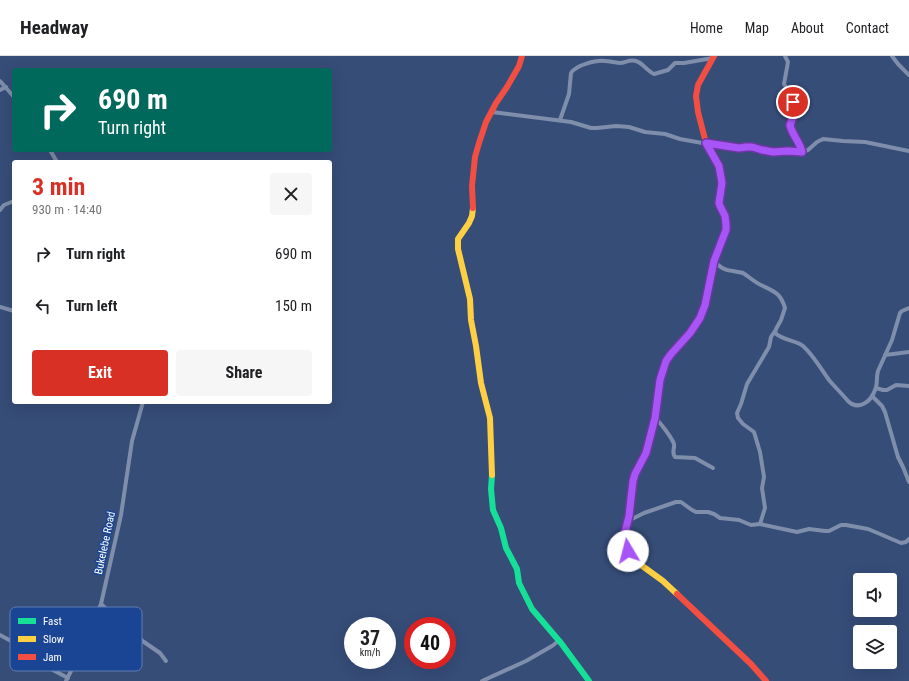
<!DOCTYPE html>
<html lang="en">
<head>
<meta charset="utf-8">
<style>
  :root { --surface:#fff; --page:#f6f6f6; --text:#202124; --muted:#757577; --line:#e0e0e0; --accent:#d93025 }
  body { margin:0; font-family:"Roboto Condensed",sans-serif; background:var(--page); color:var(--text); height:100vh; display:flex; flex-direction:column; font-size:15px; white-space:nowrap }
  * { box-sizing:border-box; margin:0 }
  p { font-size:13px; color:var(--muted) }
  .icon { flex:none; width:22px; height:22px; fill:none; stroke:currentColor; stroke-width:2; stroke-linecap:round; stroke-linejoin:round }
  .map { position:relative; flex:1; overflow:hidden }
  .panel { position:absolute; left:12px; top:104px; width:320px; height:244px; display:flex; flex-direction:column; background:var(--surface); border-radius:4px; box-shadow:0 4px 16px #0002 }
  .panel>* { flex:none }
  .guide { position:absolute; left:12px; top:12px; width:320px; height:84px; border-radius:4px; box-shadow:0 4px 16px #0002; background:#00695c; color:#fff; overflow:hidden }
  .buttons { position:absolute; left:853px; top:517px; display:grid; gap:8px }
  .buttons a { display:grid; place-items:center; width:44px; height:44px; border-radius:4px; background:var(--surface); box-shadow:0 4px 16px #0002; font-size:20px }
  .speed { position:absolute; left:344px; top:561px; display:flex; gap:8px; font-size:20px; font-weight:700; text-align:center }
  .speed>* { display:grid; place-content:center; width:52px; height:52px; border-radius:50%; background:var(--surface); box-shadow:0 4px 16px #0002; line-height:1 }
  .speed small { font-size:10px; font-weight:400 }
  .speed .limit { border:6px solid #d22; background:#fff; color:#111 }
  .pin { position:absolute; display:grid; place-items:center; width:34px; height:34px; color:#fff; margin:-17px; border:2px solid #fff; border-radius:50%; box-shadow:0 1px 4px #0007 }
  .me { position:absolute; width:44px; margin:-22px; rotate:352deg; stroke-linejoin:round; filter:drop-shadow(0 0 3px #0008) }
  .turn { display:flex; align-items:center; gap:14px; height:84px; padding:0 20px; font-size:18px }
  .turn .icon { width:52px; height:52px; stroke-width:2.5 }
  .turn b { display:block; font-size:28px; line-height:34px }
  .round { display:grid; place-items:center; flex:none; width:42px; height:42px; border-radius:4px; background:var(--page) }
  .summary { display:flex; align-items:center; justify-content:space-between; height:68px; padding:0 20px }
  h1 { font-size:24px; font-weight:700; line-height:30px; color:var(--accent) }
  .action { display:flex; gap:8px; margin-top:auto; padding:8px 20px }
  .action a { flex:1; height:46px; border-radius:4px; background:var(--accent); color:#fff; font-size:16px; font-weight:700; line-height:46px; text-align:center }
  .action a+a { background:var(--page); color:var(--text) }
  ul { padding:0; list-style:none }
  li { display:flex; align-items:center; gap:12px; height:52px; padding:0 20px }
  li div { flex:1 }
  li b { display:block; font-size:15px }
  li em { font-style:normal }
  header { display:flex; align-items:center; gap:24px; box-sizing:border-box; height:56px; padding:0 20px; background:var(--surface); border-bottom:1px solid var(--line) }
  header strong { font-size:19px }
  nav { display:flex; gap:22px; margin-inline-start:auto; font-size:14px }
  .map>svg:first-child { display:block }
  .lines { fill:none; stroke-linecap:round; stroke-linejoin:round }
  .street { stroke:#7e8eab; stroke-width:4 }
  .fast { stroke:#16e098; stroke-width:6 }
  .slow { stroke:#ffcf43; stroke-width:6 }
  .jam { stroke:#f24e42; stroke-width:6 }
  .route-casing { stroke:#6d37a1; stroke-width:10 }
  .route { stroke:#a855f7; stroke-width:7 }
  .labels { text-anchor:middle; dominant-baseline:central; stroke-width:3; stroke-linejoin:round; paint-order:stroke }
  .street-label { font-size:11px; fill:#fff; stroke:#1a4594 }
  .key { fill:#1a4594; stroke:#5f7db4; stroke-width:1 }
  .key-label { font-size:11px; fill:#fff }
</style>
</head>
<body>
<header>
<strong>Headway</strong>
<nav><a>Home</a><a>Map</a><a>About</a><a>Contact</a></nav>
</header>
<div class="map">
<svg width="909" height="625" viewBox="0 0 909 625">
  <rect width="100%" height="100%" fill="#364d78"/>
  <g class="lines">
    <g class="street">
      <path d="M785,0l3,6 -4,22 7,11 3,14 -4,16c2,10 10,17 12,27"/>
      <path d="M892,0l6,8 11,11"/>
      <path d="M0,25l14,16"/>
      <path d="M0,34l6,-3"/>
      <path d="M492,56l79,10 20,6h6l19,-2 13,1 16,5 20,2 15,5 50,9h9l7,-1h6l9,3 12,2 15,-1 14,1 6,-2 9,-8 6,-3 20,2 22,1 44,9"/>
      <path d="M560,64l9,-26 2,-21c5,-8 25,-13 34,-12 5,0 11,2 16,2 6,-1 9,-4 15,-2 7,2 11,10 18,13l14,-4 7,-7h9l29,-5"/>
      <path d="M50,94l7,12"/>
      <path d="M0,154l4,-5 10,-4"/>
      <path d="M714,205c6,6 11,10 19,10 4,1 7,1 10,2 5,3 10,8 16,11 13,7 21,7 26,24l-4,12 -5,9 -1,4c9,8 21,7 28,13 11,10 18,23 26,34 6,7 13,14 19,21 10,10 23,1 27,-11 3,-6 1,-13 3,-19l14,-31 8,-27 2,-2 7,-3"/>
      <path d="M0,251l14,4"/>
      <path d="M885,299l24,-3"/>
      <path d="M876,332l7,2h4l9,-5 13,1"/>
      <path d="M872,340l10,10 3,6 13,45 5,10 6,15"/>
      <path d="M655,362c5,4 17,20 19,26 1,6 -3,7 1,13l20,1 18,10"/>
      <path d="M628,465l16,-8 32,-11h5l11,8 4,2h12l6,2 6,4 19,2 12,5 9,-1 37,8 12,-3 16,2h4l12,-6h5l22,4 12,5 21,9 5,-1 3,-3"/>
      <path d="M760,468l5,-16 -3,-20 2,-11 -4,-25 -6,-20 -11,-8 -5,-6 -1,-5 4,-9 6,-20 22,-37 2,-10 4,-6"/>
      <path d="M101,548l21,20 22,18 16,11 6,8"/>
      <path d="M0,579l22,12 29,22 17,9"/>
      <path d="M66,625l13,-26 22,-51 20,-89 4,-27 7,-47 11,-39"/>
      <path d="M482,625l44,-20 26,-15 4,-3 2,-3"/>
    </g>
    <path class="fast" d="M492,419l-1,14 2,21 8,18 5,20 11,21 2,14 13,26 29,34 28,38"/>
    <g class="slow">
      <path d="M473,152l-1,8 -3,7 -11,16v10l12,50 1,21 5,26 5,37 9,35 2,57"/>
      <path d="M677,538l-14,-13 -22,-16 -13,-14 -5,-10 6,-26 4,-34 2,-7 11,-21 9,-35 4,-38 7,-19 5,-8 20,-20 9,-15 5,-13 1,-7"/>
    </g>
    <g class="jam">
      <path d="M473,152l-1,-22 3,-29 4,-14 7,-21 10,-19 11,-16 12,-21 3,-10"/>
      <path d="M706,242l8,-37 12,-31 -1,-14 -6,-13 3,-20 -3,-17 -13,-23 -8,-31 -2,-16 2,-11 16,-29"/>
      <path d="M677,538l74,70 15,17"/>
    </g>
  </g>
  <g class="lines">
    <g class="route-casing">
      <path id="route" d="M628,495l-5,-11 6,-24 4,-35 2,-7 11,-21 9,-35 5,-38 6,-19 5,-7 19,-21 10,-15 5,-13 9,-44 12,-31v-6l-1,-8 -5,-10 -1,-3 3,-20 -3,-17 -13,-23 33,5 7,-1h6l10,3 11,2 15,-1 14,1c-2,-10 -10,-17 -12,-27l4,-11v-5l-1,-7"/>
    </g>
    <use href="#route" class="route"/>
  </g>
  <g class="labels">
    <g class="street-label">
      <text transform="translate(105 487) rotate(-78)">Bukelebe Road</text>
    </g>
  </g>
  <rect x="10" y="551" width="132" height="64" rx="6" class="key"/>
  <rect x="18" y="562" width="18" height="6" fill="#16e098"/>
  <rect x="18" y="580" width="18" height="6" fill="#ffcf43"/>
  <rect x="18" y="598" width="18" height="6" fill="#f24e42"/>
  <g class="key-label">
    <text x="43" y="569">Fast</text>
    <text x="43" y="587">Slow</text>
    <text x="43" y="605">Jam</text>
  </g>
</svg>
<div class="buttons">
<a><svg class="icon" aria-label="sound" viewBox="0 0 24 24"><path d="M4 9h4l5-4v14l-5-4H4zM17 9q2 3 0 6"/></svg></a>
<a><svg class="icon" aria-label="layers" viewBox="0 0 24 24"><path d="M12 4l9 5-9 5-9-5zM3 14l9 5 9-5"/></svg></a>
</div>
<div class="speed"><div>37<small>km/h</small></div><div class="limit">40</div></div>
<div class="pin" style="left:793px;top:46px;background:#d93025"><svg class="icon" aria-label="arrive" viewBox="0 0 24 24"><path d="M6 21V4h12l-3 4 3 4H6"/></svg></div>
<svg class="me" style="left:628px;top:495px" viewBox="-20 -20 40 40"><circle r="19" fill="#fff"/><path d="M0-13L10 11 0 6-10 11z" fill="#a855f7"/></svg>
<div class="guide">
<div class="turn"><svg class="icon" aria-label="right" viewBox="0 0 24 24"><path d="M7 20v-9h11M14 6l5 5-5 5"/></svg><div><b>690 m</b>Turn right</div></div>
</div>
<section class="panel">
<div class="summary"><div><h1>3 min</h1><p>930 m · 14:40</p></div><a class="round"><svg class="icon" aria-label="close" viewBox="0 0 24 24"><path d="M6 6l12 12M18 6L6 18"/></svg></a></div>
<ul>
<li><svg class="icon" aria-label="right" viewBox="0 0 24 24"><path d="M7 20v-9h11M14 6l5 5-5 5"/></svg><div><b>Turn right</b></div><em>690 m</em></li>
<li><svg class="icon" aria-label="left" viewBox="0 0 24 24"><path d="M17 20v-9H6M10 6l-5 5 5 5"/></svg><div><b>Turn left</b></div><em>150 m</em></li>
</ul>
<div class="action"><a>Exit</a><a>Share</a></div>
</section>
</div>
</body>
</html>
